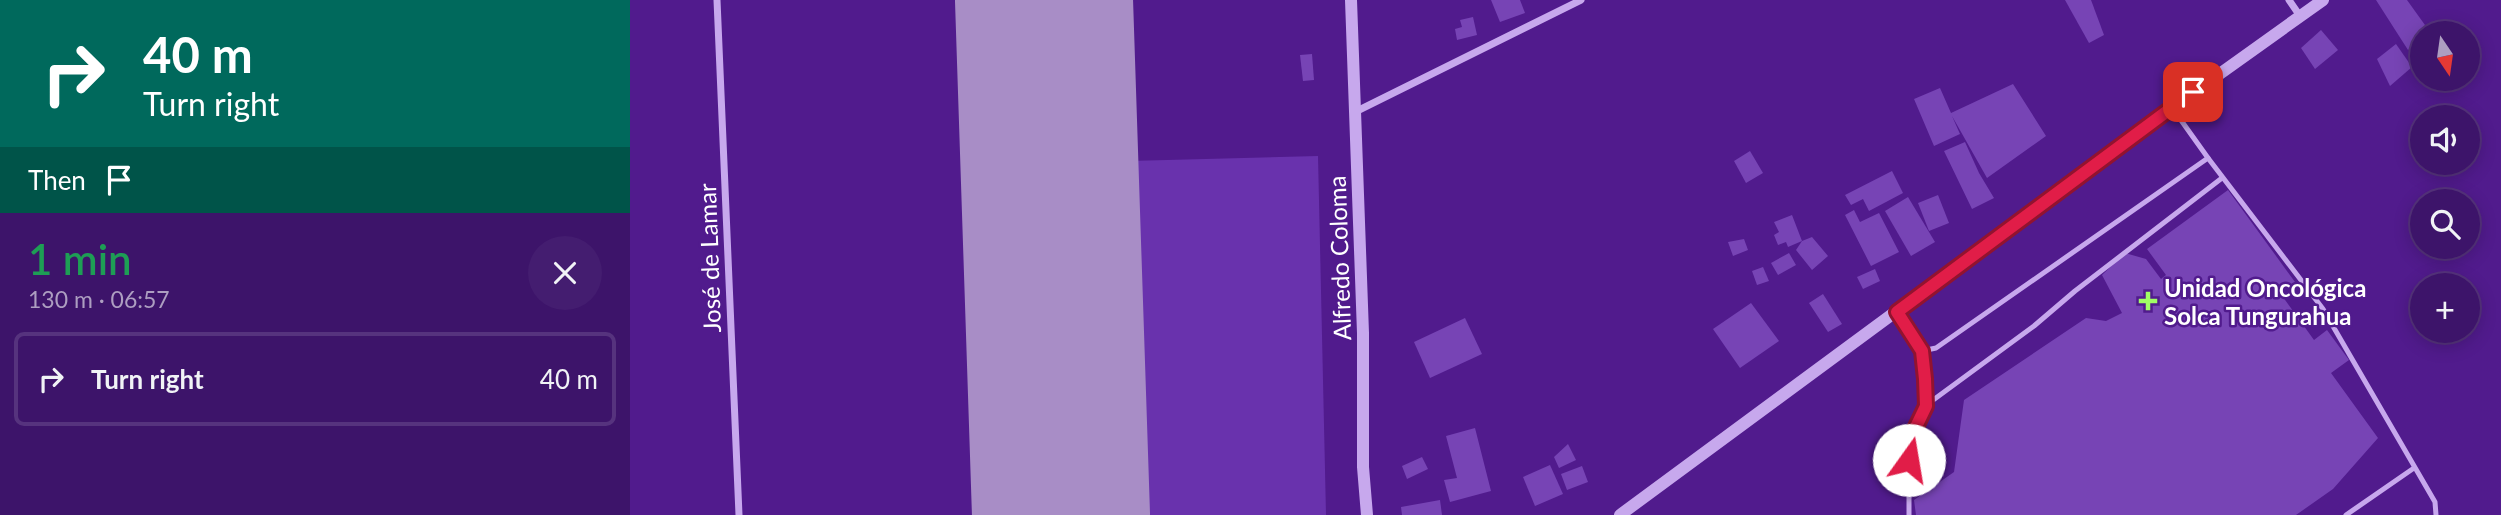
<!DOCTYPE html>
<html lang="en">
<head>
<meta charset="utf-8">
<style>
  :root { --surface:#3d146a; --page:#441d70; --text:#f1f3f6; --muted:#ad9ec1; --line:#56337e }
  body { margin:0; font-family:Lato,sans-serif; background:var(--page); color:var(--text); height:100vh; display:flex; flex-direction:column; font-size:26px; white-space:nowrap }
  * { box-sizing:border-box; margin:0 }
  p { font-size:23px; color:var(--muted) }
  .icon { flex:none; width:38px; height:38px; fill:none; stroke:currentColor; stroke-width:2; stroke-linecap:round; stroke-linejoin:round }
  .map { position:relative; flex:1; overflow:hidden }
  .side { display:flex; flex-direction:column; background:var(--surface); width:630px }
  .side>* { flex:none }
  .top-card { background:#00695c; color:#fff; overflow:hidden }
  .needle { width:46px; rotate:167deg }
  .controls { position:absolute; left:1780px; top:21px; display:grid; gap:14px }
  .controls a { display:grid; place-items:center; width:70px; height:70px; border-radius:50%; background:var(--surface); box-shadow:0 4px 18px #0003,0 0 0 2px var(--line); font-size:35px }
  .pin { position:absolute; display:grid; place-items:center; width:60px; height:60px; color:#fff; margin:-30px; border-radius:14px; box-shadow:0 4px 10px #0006 }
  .me { position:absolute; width:77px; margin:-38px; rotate:13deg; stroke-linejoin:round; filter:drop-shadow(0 0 5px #0008) }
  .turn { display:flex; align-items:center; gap:24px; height:147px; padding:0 28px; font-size:32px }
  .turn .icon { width:91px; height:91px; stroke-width:2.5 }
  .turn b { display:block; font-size:49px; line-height:60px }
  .then { display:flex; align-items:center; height:66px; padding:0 28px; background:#0003; gap:14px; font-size:26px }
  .round { display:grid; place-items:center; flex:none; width:74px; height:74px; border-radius:37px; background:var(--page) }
  .headline { display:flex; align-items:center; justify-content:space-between; height:119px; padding:0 28px }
  h1 { font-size:42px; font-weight:600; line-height:52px; color:#1e9e55 }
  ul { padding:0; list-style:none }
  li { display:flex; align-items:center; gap:21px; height:94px; margin:0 14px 10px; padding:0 14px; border:4px solid var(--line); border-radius:10px }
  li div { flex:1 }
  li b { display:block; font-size:26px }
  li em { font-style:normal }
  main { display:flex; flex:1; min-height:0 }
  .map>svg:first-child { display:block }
  .green { fill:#6932ad }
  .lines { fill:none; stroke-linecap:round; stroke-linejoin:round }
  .runway { stroke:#a88dc6; stroke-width:178 }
  .building { fill:#7744b5 }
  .service { stroke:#c7a8ed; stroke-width:5 }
  .minor { stroke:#c7a8ed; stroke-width:7 }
  .tertiary { stroke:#c7a8ed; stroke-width:12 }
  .route-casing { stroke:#92132f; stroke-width:18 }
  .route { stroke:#e11d48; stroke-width:12 }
  .poi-dot { fill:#a0fe65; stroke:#511b8d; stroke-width:2.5 }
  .labels { text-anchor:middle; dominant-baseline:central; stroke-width:5; stroke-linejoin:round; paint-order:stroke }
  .street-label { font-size:24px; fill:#fff; stroke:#511b8d }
  .poi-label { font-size:24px; font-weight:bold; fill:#fff; stroke:#511b8d; text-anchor:start }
</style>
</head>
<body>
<main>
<section class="side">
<div class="top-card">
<div class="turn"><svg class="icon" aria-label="right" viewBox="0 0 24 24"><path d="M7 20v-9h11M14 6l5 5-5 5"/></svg><div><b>40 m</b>Turn right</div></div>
<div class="then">Then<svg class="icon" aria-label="arrive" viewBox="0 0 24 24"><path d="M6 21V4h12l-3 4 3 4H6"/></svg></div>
</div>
<div class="headline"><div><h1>1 min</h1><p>130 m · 06:57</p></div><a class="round"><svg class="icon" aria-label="close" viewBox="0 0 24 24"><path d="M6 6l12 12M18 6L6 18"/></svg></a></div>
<ul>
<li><svg class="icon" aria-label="right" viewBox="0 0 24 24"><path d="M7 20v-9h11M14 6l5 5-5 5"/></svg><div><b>Turn right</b></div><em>40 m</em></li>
</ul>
</section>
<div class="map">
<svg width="1871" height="515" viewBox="0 0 1871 515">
  <rect width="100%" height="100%" fill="#511b8d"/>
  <path class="green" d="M688,156l8,359h-189l-8,-354z"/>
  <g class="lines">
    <path class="runway" d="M414,0l17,515"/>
  </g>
  <g class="building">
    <path d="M861,0h29l5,13 -25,9z"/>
    <path d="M1435,0h26l13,35 -15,8z"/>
    <path d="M1746,0h31l23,32 -8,1v6l-14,11z"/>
    <path d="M843,17l4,18 -20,5 -2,-11 7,-2 -2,-7z"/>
    <path d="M1691,30l17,20 -23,19 -14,-21z"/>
    <path d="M1766,44l16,23 -22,19 -13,-27z"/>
    <path d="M682,54l2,26 -11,1 -3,-26z"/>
    <path d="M1383,84l33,52 -59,42 -35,-62 8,18 -26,12 -20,-47 26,-11 11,25z"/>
    <path d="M1335,142l14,31 15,25 -22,11 -28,-58z"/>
    <path d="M1120,151l13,22 -17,10 -12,-22z"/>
    <path d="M1262,171l11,22 -34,18 -6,-12 -12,6 -6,-10z"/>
    <path d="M1598,190l67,92 -15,11 34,47 13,-10 22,30 -18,13 47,65 -45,51 -37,26h-380l-2,-15 40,-28 10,-72 122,-82 20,3 16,-8 -20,-38 23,-22 21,6 15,20 5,-4 -19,-26z"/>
    <path d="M1308,195l11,28 -20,8 -11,-28z"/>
    <path d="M1278,197l27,45 -24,14 -26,-45z"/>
    <path d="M1224,210l6,12 19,-9 20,39 -28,14 -26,-51z"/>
    <path d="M1162,215l10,26 10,-4 16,19 -16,14 -16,-20 6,-9 -14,6 -2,-5 -8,3 -4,-10 5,-3 -5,-10z"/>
    <path d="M1114,239l4,11 -15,6 -5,-14z"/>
    <path d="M1159,253l7,12 -18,10 -7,-12z"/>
    <path d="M1133,267l6,14 -12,4 -5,-14z"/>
    <path d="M1245,269l5,12 -17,8 -6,-12z"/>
    <path d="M1193,294l19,30 -14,8 -19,-29z"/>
    <path d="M1121,303l28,38 -39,27 -27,-39z"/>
    <path d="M835,318l17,36 -52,24 -16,-36z"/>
    <path d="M845,428l16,63 -41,11 -6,-22 13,-2 -11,-42z"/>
    <path d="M938,444l8,16 -17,8 -5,-11z"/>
    <path d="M792,457l6,12 -21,10 -5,-13z"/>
    <path d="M920,465l13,29 -28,12 -12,-29z"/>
    <path d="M952,466l6,16 -21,8 -6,-16z"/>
    <path d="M810,500l2,15h-40l-1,-8z"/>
  </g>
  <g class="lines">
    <g class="service">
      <path d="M1543,109l35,49"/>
      <path d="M1267,312l25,39 14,-3 272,-190 115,151 112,193 1,13"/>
      <path d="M1295,406l109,-80 41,-35 147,-113"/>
      <path d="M1279,515v-55l5,-29 11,-25 -3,-55"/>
      <path d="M1716,515l68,-47"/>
    </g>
    <g class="minor">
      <path d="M87,0l22,515"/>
      <path d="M1659,0l11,16"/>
      <path d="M725,112l226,-112"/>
    </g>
    <g class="tertiary">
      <path d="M721,0l12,333v134l4,48"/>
      <path d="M990,515l552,-407 151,-108"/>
    </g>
  </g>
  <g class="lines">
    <g class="route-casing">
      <path id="route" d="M1279,460l5,-29 12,-25 -1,-27 -3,-28 -25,-39 296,-220"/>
    </g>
    <use href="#route" class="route"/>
  </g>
  <path class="poi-dot" d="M1514.5 290.5h7v7h7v7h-7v7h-7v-7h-7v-7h7z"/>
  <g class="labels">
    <g class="street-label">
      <text transform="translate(79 258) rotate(-92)">José de Lamar</text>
      <text transform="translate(709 258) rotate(-92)">Alfredo Coloma</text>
    </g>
    <g class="poi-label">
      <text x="1534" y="287">Unidad Oncológica<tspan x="1534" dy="28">Solca Tungurahua</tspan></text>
    </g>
  </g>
</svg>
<div class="controls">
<a><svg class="needle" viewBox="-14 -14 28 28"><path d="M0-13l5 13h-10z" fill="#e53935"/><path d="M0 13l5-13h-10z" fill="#ad9ec1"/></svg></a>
<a><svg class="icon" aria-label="sound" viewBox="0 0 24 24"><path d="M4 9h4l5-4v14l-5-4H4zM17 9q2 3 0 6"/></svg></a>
<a><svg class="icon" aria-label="search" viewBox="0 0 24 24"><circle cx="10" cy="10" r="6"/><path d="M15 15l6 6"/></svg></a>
<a>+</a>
</div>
<div class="pin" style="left:1563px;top:92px;background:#d93025"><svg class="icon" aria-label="arrive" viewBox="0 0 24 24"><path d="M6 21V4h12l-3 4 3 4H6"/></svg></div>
<svg class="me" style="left:1279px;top:460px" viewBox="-20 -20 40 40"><circle r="19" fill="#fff"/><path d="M0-13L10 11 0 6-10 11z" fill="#e11d48"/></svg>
</div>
</main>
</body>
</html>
